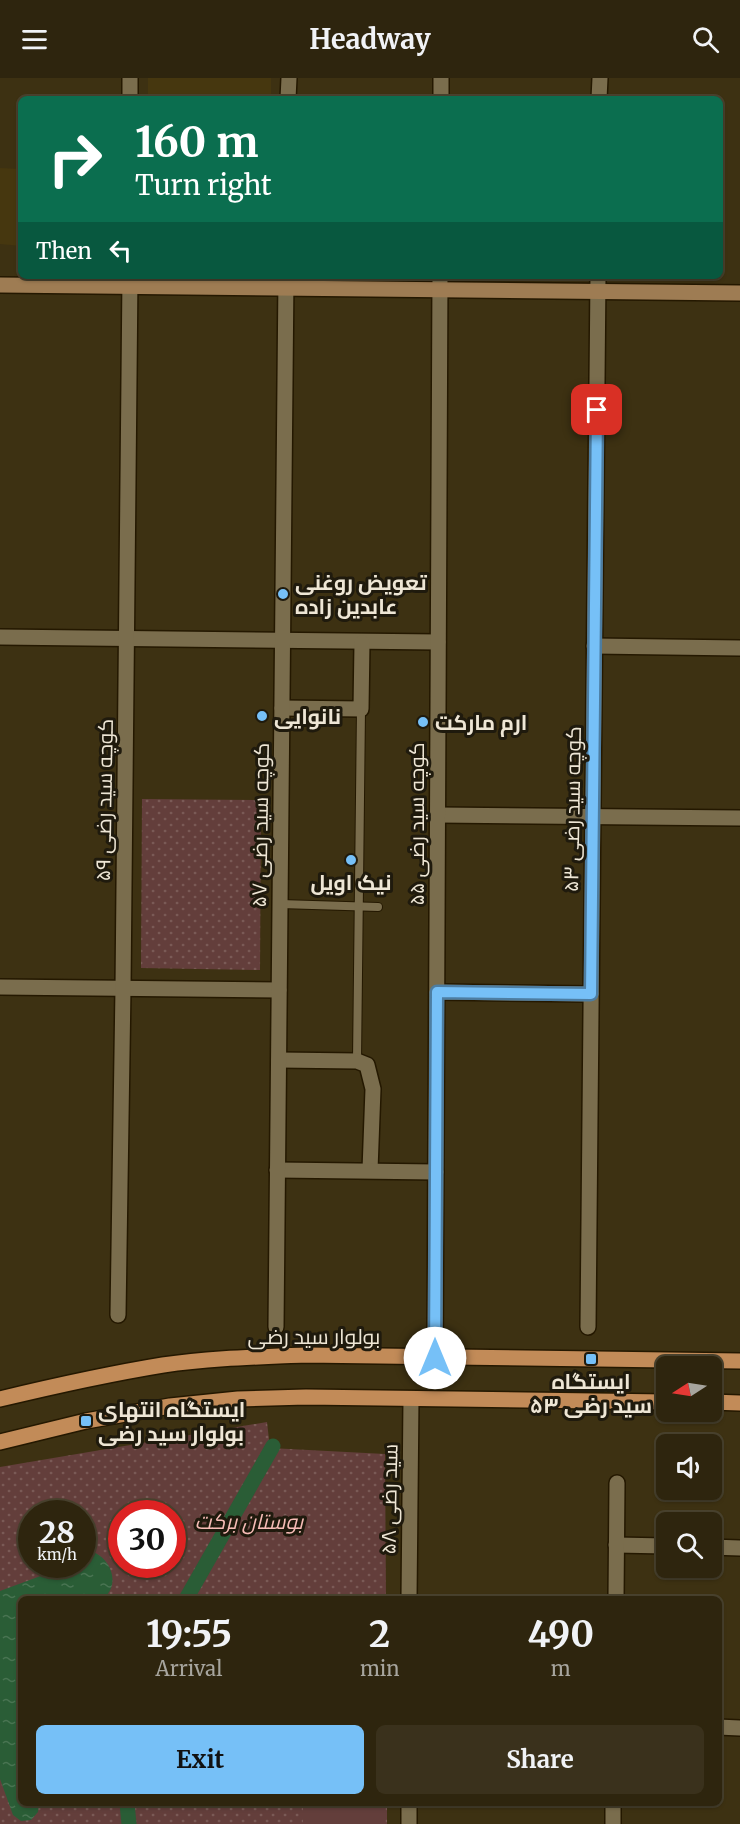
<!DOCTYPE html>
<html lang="en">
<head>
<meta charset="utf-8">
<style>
  :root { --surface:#2e250e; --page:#3a311c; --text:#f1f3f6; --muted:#a7a59e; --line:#49422e; --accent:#76c0f7 }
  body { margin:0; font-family:Merriweather,Cairo,serif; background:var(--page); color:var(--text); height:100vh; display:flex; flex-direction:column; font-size:22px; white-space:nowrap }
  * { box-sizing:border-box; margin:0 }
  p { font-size:20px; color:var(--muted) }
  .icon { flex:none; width:33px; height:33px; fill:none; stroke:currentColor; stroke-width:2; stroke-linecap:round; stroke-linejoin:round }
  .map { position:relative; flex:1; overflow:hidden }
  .drawer { position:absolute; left:18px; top:1518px; width:704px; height:210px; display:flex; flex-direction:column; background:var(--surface); border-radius:9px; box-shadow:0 2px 4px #0004,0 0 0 2px var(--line) }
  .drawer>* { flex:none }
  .guide { position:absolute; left:18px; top:18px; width:705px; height:183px; border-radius:9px; box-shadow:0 2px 4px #0004,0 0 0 2px var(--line); background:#0b6e4f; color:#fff; overflow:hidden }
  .needle { width:39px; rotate:258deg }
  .buttons { position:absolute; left:656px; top:1278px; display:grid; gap:12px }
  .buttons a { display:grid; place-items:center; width:66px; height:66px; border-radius:9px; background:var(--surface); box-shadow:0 2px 4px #0004,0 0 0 2px var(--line); font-size:30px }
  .speed { position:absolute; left:18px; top:1422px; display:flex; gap:12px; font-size:30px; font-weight:700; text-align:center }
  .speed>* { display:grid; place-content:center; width:78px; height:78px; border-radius:50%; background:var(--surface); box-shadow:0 2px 4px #0004,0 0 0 2px var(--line); line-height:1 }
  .speed small { font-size:15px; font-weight:400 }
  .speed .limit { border:9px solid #d22; background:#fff; color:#111 }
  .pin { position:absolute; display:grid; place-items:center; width:51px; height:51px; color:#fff; margin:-26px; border-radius:12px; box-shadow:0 3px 9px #0006 }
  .me { position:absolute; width:66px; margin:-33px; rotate:0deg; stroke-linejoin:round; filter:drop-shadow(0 0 4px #0008) }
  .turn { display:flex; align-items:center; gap:21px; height:126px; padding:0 18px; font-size:27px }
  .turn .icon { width:78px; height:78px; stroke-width:2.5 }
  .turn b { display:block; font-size:42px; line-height:51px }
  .then { display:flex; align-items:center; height:57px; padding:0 18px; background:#0003; gap:12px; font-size:22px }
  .eta { display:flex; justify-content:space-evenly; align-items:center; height:102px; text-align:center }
  .eta b { font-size:36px; font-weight:700; line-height:42px }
  .primary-button { display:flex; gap:12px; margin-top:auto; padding:12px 18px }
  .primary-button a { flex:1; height:69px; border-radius:9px; background:var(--accent); color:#111; font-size:24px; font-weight:700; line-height:69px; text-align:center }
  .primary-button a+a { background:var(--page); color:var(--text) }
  header { display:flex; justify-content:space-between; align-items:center; height:78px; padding:0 18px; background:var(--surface); font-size:27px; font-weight:700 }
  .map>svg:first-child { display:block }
  .built { fill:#46370f }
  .green { fill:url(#green-dots); fill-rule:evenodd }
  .pitch { fill:#633e3b }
  .water { fill:url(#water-ripples) }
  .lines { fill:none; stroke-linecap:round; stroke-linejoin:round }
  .canal { stroke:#2a5d36; stroke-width:15 }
  .lane-casing { stroke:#241800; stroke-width:10 }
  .street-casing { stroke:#241800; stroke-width:18 }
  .secondary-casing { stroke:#241800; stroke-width:18 }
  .primary-casing { stroke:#241800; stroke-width:18 }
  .lane { stroke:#7a6d4d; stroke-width:8 }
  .street { stroke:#7a6d4d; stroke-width:15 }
  .secondary { stroke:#9e7c53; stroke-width:15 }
  .primary { stroke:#c28b58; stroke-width:15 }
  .route-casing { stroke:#4d7da1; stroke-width:15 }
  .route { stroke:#76c0f7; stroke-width:10 }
  .poi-dot { fill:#76c0f7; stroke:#1f1a0d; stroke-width:2 }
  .labels { text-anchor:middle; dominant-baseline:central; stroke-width:6; stroke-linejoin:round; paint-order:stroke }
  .poi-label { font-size:21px; font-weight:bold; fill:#eee6d5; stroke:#1f1a0d; text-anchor:start }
  .street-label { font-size:21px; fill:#eee6d5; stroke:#1f1a0d }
  .park-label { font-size:21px; font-style:italic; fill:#f6bcb6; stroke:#1f1a0d }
</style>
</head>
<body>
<header><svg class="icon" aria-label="menu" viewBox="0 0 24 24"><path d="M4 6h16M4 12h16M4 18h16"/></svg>Headway<svg class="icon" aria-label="search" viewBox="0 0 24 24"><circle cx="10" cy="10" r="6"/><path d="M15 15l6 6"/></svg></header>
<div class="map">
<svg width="740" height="1746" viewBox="0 0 740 1746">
  <defs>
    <pattern id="green-dots" width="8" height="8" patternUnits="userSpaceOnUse" patternTransform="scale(1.5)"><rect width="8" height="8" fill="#633e3b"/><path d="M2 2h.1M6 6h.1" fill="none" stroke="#7a5a56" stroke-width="1.8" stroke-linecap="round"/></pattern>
    <pattern id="water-ripples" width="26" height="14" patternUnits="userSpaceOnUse" patternTransform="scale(1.5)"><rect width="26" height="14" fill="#2a5d36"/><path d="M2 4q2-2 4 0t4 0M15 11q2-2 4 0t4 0" fill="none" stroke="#497452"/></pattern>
  </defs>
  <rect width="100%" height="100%" fill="#3d3112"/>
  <g class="built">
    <rect x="148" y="0" width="123" height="21"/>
    <path d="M0,90l21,1v77l-21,-2z"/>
  </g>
  <g class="green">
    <path d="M142,721l119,1 -1,170 -119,-2z"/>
    <path d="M267,1344l3,26 115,6 1,145h-365v204h366v21h-387v-357zM32,1436h50v50h-50zM122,1436h50v50h-50z"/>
  </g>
  <rect class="pitch" x="303" y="1725" width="80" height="21"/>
  <path class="water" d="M83,1472c24,0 41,32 20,49h-82v204h18l-1,9 -7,8 -10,1 -8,-6 -13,-36v-188l46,-17 11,-9 25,-1z"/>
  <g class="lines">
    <g class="canal">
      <path d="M186,1521l87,-153"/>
      <path d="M127,1725l2,21"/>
    </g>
    <g class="lane-casing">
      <g id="lane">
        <path d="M280,826l98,3"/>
        <path d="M357,983l4,-352"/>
      </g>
    </g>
    <g class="street-casing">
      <g id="street">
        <path d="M130,21v-21"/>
        <path d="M288,21l1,-21"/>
        <path d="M441,21v-21"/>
        <path d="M599,21l1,-21"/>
        <path d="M0,559l438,5"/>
        <path d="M594,568l146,2"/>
        <path d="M282,630l79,1 1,-66"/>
        <path d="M438,737l302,3"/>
        <path d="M0,909l279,3"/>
        <path d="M437,914l154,2"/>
        <path d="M279,982l78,1 10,4 6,24 -3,81"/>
        <path d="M277,1092l159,2"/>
        <path d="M118,1237l5,-327 7,-712"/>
        <path d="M276,1249l10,-1051"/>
        <path d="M588,1249l10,-1051"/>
        <path d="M435,1279l5,-1081"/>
        <path d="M616,1467l50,1"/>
        <path d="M711,1469l29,1"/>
        <path d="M409,1521l2,-200"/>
        <path d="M616,1521l1,-116"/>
        <path d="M718,1649l22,1"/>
        <path d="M409,1725v21"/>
        <path d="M613,1746v-21"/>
      </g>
    </g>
    <g class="secondary-casing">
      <path id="secondary" d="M0,207l740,8"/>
    </g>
    <g class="primary-casing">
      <g id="primary">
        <path d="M0,1321c54,-13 108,-25 163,-34 47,-7 95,-8 142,-10l435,6"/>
        <path d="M711,1324l29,1"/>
        <path d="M0,1364l86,-21 84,-15 68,-7 68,-2 360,5"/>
      </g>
    </g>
    <use href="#lane" class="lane"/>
    <use href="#street" class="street"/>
    <use href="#secondary" class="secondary"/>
    <use href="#primary" class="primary"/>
  </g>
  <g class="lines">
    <g class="route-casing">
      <path id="route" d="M435,1280l2,-366 154,2 6,-584"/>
    </g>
    <use href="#route" class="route"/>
  </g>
  <g class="poi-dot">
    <circle cx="283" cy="516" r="6"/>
    <circle cx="262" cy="638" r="6"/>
    <circle cx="423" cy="644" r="6"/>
    <circle cx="351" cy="782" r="6"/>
    <rect x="585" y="1275" width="12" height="12" rx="3"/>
    <rect x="80" y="1337" width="12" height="12" rx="3"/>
  </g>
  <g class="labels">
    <g class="poi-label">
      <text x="295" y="504">تعویض روغنی<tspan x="295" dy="24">عابدین زاده</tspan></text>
      <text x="274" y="638">نانوایی</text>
      <text x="435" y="644">ارم مارکت</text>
      <text x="351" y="804" text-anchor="middle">نیک اویل</text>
      <text x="591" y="1303" text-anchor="middle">ایستگاه<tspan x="591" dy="24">سید رضی ۵۳</tspan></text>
      <text x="98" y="1331">ایستگاه انتهای<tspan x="98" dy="24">بولوار سید رضی</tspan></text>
    </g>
    <g class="street-label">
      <text transform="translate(104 722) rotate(-89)">کوچه سید رضی ۵۹</text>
      <text transform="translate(572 731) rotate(-89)">کوچه سید رضی ۵۳</text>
      <text transform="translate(416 746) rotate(-90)">کوچه سید رضی ۵۵</text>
      <text transform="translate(260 747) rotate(-89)">کوچه سید رضی ۵۷</text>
      <text x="314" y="1258">بولوار سید رضی</text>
      <text transform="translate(389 1421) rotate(-89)">سید رضی ۵۸</text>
    </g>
    <g class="park-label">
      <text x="249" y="1443">بوستان برکت</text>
    </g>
  </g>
</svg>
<div class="buttons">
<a><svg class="needle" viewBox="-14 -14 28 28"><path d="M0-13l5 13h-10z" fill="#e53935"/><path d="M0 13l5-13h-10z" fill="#a7a59e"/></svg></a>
<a><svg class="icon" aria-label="sound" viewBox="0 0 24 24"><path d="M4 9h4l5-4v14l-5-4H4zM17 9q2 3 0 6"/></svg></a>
<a><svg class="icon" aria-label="search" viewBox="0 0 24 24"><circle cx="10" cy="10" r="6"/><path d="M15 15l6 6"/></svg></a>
</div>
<div class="speed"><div>28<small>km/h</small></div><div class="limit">30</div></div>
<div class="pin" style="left:597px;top:332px;background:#d93025"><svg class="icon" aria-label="arrive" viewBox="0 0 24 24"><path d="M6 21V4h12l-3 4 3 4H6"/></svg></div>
<svg class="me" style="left:435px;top:1280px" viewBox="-20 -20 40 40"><circle r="19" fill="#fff"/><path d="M0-13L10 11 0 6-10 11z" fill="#76c0f7"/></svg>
<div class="guide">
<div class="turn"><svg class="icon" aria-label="right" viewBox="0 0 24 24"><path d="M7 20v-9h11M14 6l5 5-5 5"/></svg><div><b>160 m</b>Turn right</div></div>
<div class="then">Then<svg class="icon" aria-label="left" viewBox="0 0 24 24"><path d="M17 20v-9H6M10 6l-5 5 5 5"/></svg></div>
</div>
<section class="drawer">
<div class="eta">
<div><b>19:55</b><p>Arrival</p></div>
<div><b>2</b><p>min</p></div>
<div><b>490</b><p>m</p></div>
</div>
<div class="primary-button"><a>Exit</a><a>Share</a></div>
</section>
</div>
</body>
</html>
